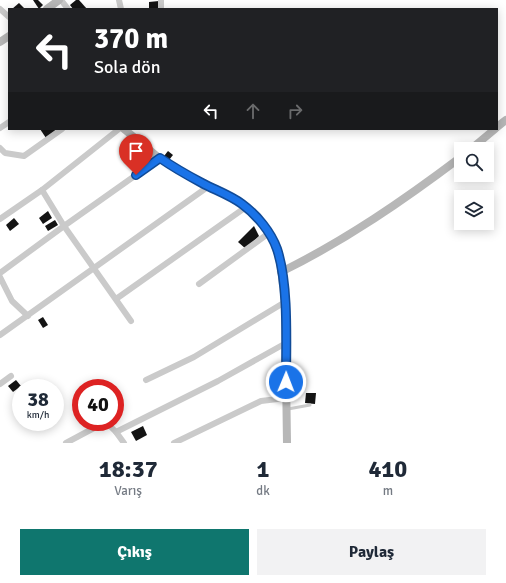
<!DOCTYPE html>
<html lang="tr">
<head>
<meta charset="utf-8">
<style>
  :root { --surface:#fff; --page:#f2f2f3; --text:#1f2937; --muted:#747a83; --accent:#0f766e }
  body { margin:0; font-family:Signika,sans-serif; background:var(--page); color:var(--text); height:100vh; display:flex; flex-direction:column; font-size:15px; white-space:nowrap }
  * { box-sizing:border-box; margin:0 }
  p { font-size:13px; color:var(--muted) }
  .icon { flex:none; width:22px; height:22px; fill:none; stroke:currentColor; stroke-width:2; stroke-linecap:round; stroke-linejoin:round }
  .map { position:relative; height:443px; overflow:hidden }
  .drawer { display:flex; flex-direction:column; background:var(--surface); flex:1 }
  .drawer>* { flex:none }
  .hud { position:absolute; left:8px; top:8px; width:490px; height:122px; border-radius:0px; box-shadow:0 2px 10px #0003; background:#202124; color:#fff; overflow:hidden }
  .tools { position:absolute; left:454px; top:142px; display:grid; gap:8px }
  .tools a { display:grid; place-items:center; width:40px; height:40px; border-radius:0px; background:var(--surface); box-shadow:0 2px 10px #0003; font-size:20px }
  .speed { position:absolute; left:12px; top:379px; display:flex; gap:8px; font-size:20px; font-weight:700; text-align:center }
  .speed>* { display:grid; place-content:center; width:52px; height:52px; border-radius:50%; background:var(--surface); box-shadow:0 2px 10px #0003; line-height:1 }
  .speed small { font-size:10px; font-weight:400 }
  .speed .limit { border:6px solid #d22; background:#fff; color:#111 }
  .pin { position:absolute; display:grid; place-items:center; width:34px; height:34px; color:#fff; margin:-41px -17px; border-radius:50% 50% 50% 0; rotate:-45deg; box-shadow:0 0 4px #0007 }
  .pin .icon { rotate:45deg }
  .me { position:absolute; width:44px; margin:-22px; rotate:1deg; stroke-linejoin:round; filter:drop-shadow(0 0 3px #0008) }
  .turn { display:flex; align-items:center; gap:14px; height:84px; padding:0 20px; font-size:18px }
  .turn .icon { width:52px; height:52px; stroke-width:2.5 }
  .turn b { display:block; font-size:28px; line-height:34px }
  .lanes { display:flex; align-items:center; height:38px; padding:0 20px; background:#0003; justify-content:center; gap:20px; direction:ltr }
  .lanes .off { opacity:.35 }
  .eta { display:flex; justify-content:space-evenly; align-items:center; height:68px; text-align:center }
  .eta b { font-size:24px; font-weight:700; line-height:28px }
  .action { display:flex; gap:8px; margin-top:auto; padding:8px 20px }
  .action a { flex:1; height:46px; border-radius:0px; background:var(--accent); color:#fff; font-size:16px; font-weight:700; line-height:46px; text-align:center }
  .action a+a { background:var(--page); color:var(--text) }
  .map>svg:first-child { display:block }
  .building { fill:#141414 }
  .lines { fill:none; stroke-linecap:round; stroke-linejoin:round }
  .lane { stroke:#cacaca; stroke-width:3 }
  .street { stroke:#cacaca; stroke-width:6 }
  .secondary { stroke:#b7b7b7; stroke-width:8 }
  .route-casing { stroke:#114b97; stroke-width:10 }
  .route { stroke:#1a73e8; stroke-width:7 }
</style>
</head>
<body>
<div class="map">
<svg width="506" height="443" viewBox="0 0 506 443">
  <rect width="100%" height="100%" fill="#fff"/>
  <g class="building">
    <path d="M33,0h5l5,5 -4,4z"/>
    <path d="M76,0h3l8,9h-14l-3,-4z"/>
    <path d="M159,1v8h-10v-7z"/>
    <path d="M19,3l6,6h-13z"/>
    <path d="M40,129h18l-12,9z"/>
    <path d="M168,151l5,4 -4,5 -5,-4z"/>
    <path d="M48,211l4,7 -9,6 -4,-6z"/>
    <path d="M14,218l5,6 -9,7 -4,-6z"/>
    <path d="M55,220l3,5 -10,6 -3,-5z"/>
    <path d="M254,226l5,10 -13,13 -8,-7z"/>
    <path d="M43,317l5,8 -5,3 -5,-8z"/>
    <path d="M16,380l5,6 -8,6 -5,-6z"/>
    <path d="M306,393h10l-1,11 -10,-1z"/>
    <path d="M143,426l4,9 -11,6 -5,-9z"/>
  </g>
  <g class="lines">
    <path class="lane" d="M288,409l22,-4"/>
    <g class="street">
      <path d="M61,0l7,9"/>
      <path d="M119,0l2,9"/>
      <path d="M161,0v9"/>
      <path d="M0,9l9,8"/>
      <path d="M0,128l9,-6"/>
      <path d="M0,148l5,5 19,3 38,-27"/>
      <path d="M0,219l42,-29 77,-61"/>
      <path d="M0,273l64,-47 -22,-36"/>
      <path d="M0,277l12,24 16,15"/>
      <path d="M199,284l70,-51"/>
      <path d="M116,299l130,-92"/>
      <path d="M131,321l-67,-95 96,-68"/>
      <path d="M0,335l209,-149"/>
      <path d="M146,380l48,-23 91,-55"/>
      <path d="M0,384l11,-8"/>
      <path d="M116,432l8,11"/>
      <path d="M66,443l28,-15 14,-4 8,8 102,-51 68,-38"/>
      <path d="M174,443l87,-42 25,-3"/>
    </g>
    <g class="secondary">
      <path d="M47,9l12,-9"/>
      <path d="M0,42l9,-6"/>
      <path d="M497,127l9,-7"/>
      <path d="M124,129l34,28 20,13 64,33 21,21 9,13 8,23 5,42 2,141"/>
      <path d="M471,149l24,-20"/>
      <path d="M281,272c65,-32 123,-72 180,-115"/>
    </g>
  </g>
  <g class="lines">
    <g class="route-casing">
      <path id="route" d="M136,175l24,-17c13,9 27,17 42,25 13,7 28,12 40,21 15,11 29,28 35,45 12,36 9,95 9,133"/>
    </g>
    <use href="#route" class="route"/>
  </g>
</svg>
<div class="tools">
<a><svg class="icon" aria-label="search" viewBox="0 0 24 24"><circle cx="10" cy="10" r="6"/><path d="M15 15l6 6"/></svg></a>
<a><svg class="icon" aria-label="layers" viewBox="0 0 24 24"><path d="M12 4l9 5-9 5-9-5zM3 14l9 5 9-5"/></svg></a>
</div>
<div class="speed"><div>38<small>km/h</small></div><div class="limit">40</div></div>
<div class="pin" style="left:136px;top:175px;background:#d93025"><svg class="icon" aria-label="arrive" viewBox="0 0 24 24"><path d="M6 21V4h12l-3 4 3 4H6"/></svg></div>
<svg class="me" style="left:286px;top:382px" viewBox="-20 -20 40 40"><circle r="17" fill="#1a73e8" stroke="#fff" stroke-width="3"/><path d="M0-11L8 9 0 5-8 9z" fill="#fff"/></svg>
<div class="hud">
<div class="turn"><svg class="icon" aria-label="left" viewBox="0 0 24 24"><path d="M17 20v-9H6M10 6l-5 5 5 5"/></svg><div><b>370 m</b>Sola dön</div></div>
<div class="lanes"><svg class="icon" aria-label="left" viewBox="0 0 24 24"><path d="M17 20v-9H6M10 6l-5 5 5 5"/></svg><svg class="icon off" aria-label="ahead" viewBox="0 0 24 24"><path d="M12 20V5M6 11l6-6 6 6"/></svg><svg class="icon off" aria-label="right" viewBox="0 0 24 24"><path d="M7 20v-9h11M14 6l5 5-5 5"/></svg></div>
</div>
</div>
<section class="drawer">
<div class="eta">
<div><b>18:37</b><p>Varış</p></div>
<div><b>1</b><p>dk</p></div>
<div><b>410</b><p>m</p></div>
</div>
<div class="action"><a>Çıkış</a><a>Paylaş</a></div>
</section>
</body>
</html>
